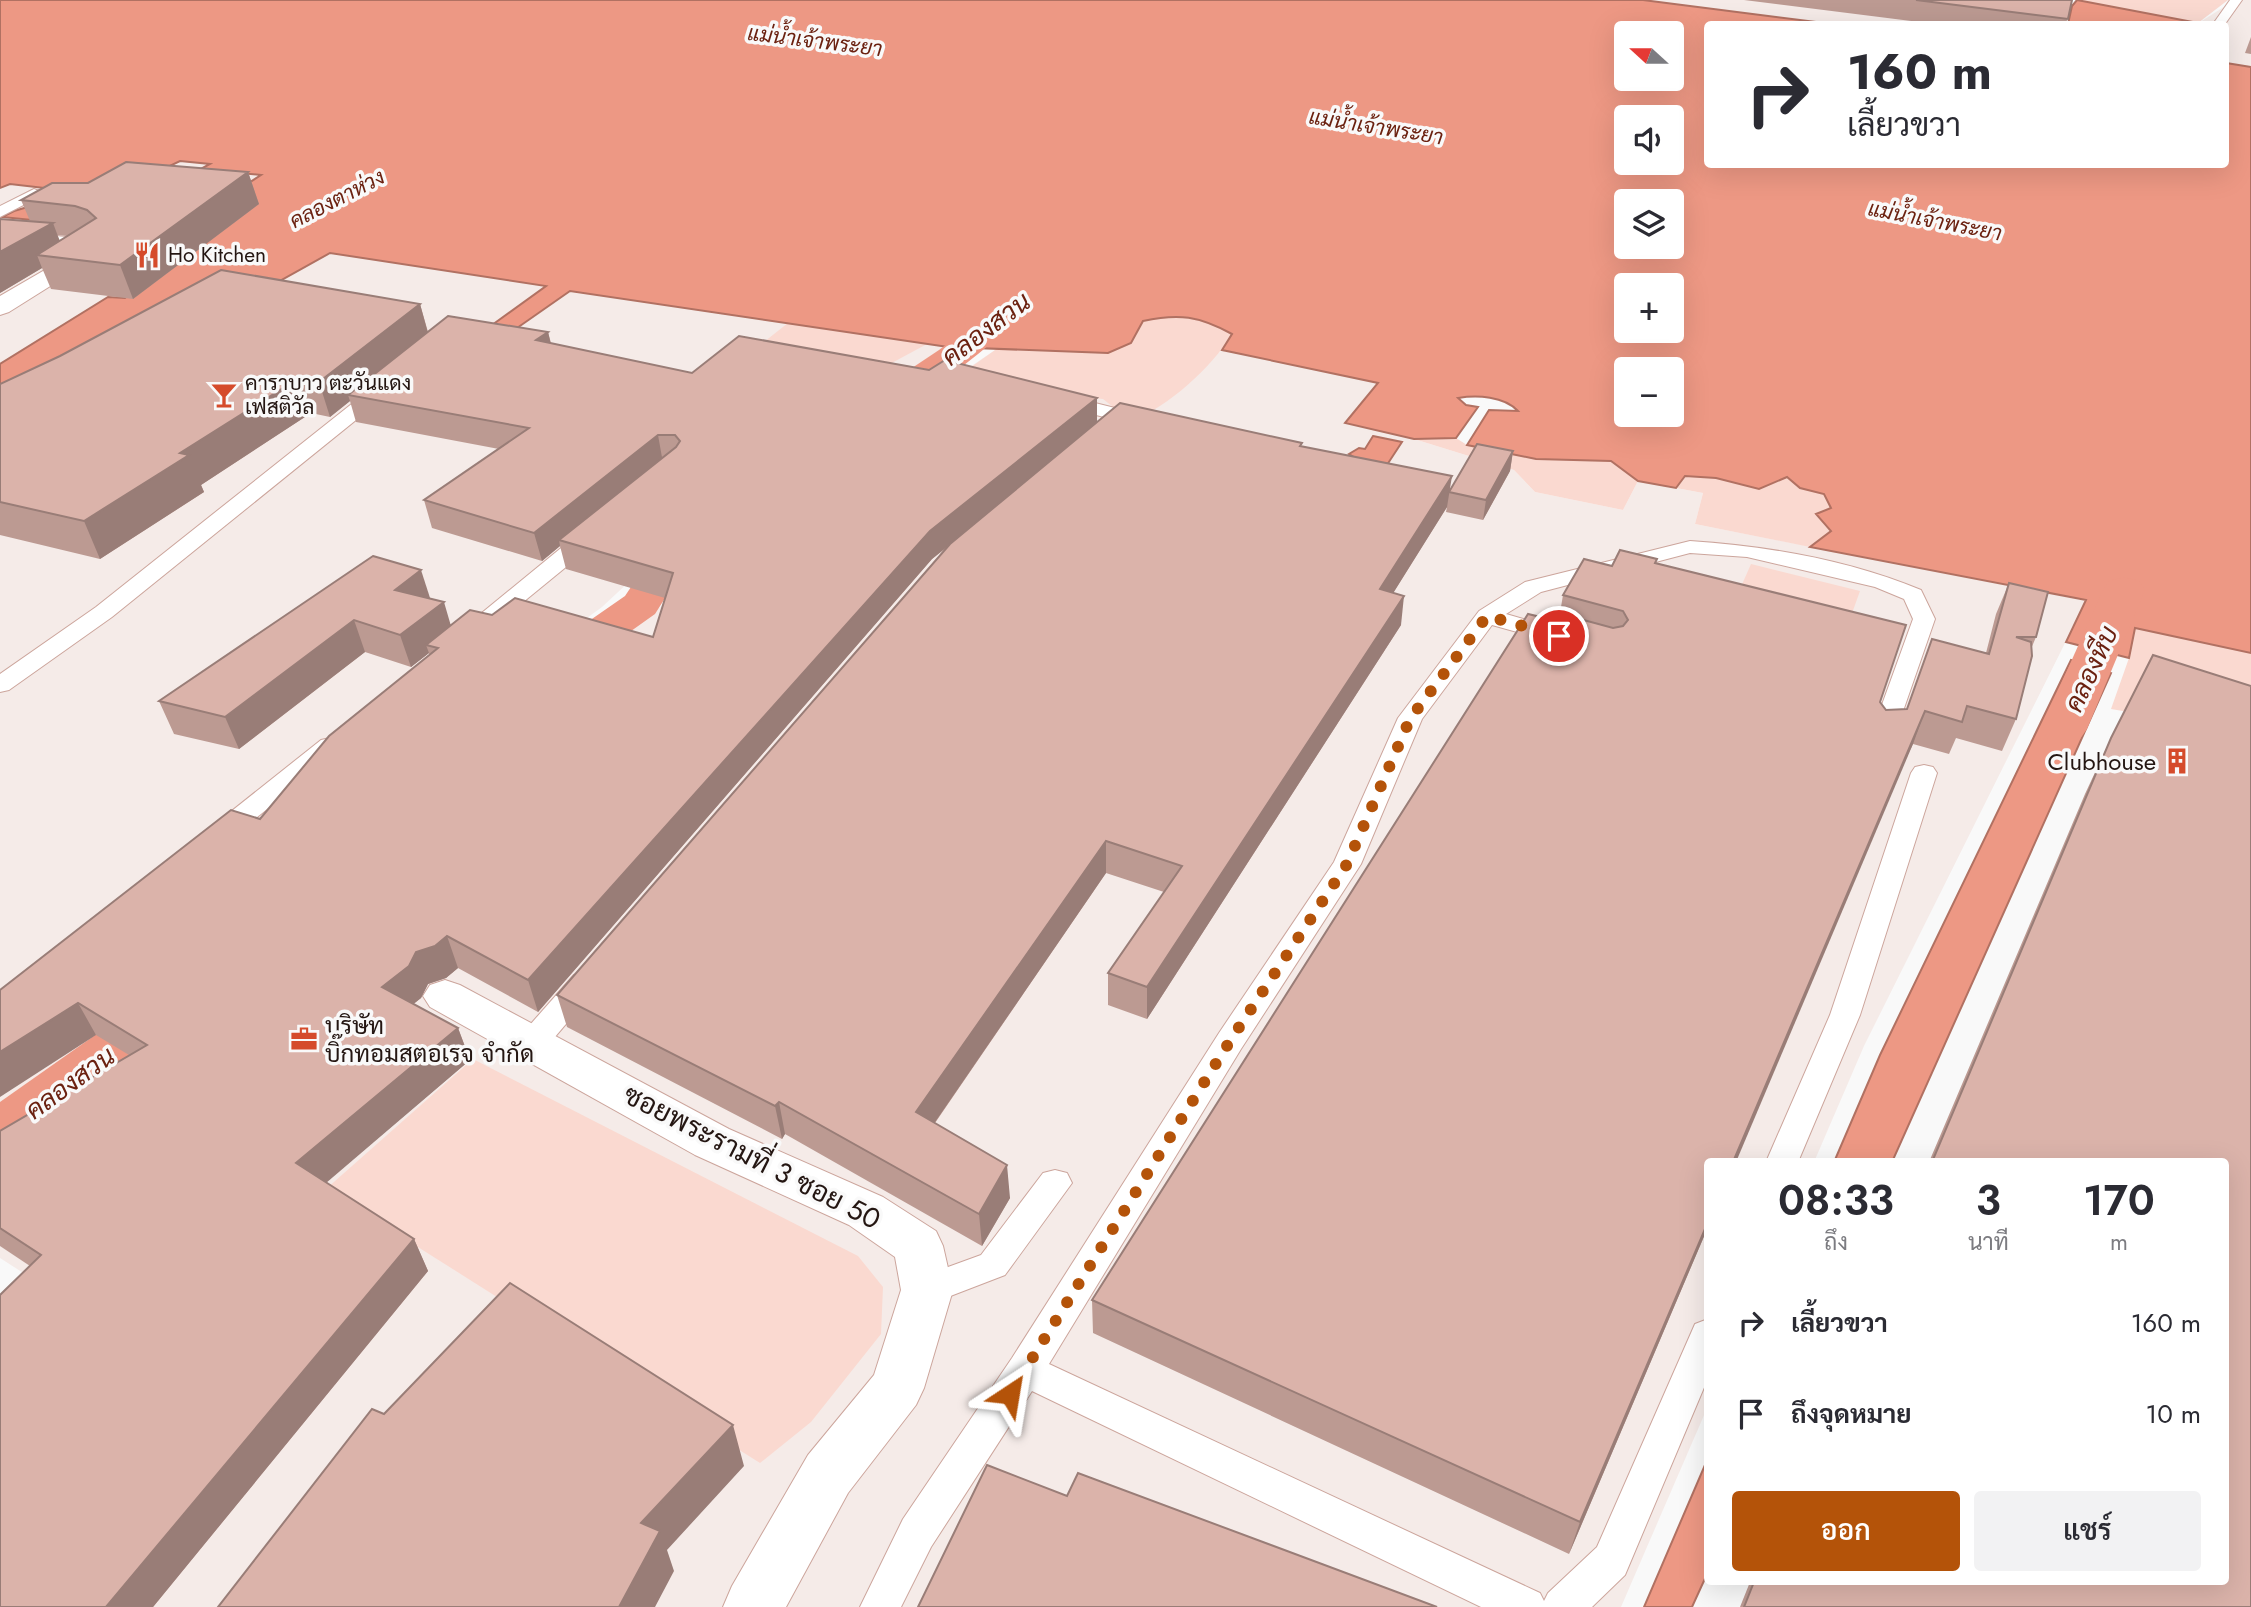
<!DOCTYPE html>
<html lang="th">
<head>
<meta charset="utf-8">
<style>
  :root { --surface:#fff; --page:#f2f2f3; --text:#2b2b33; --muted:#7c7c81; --accent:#b45309 }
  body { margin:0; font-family:Jost,Sarabun,sans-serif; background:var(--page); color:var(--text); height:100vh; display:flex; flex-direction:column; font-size:26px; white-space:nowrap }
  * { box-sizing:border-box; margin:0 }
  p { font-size:23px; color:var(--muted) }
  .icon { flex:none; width:38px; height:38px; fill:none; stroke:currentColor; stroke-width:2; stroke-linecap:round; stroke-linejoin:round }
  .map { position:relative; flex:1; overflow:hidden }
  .details { position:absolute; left:1704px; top:1158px; width:525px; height:427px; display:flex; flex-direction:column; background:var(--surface); border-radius:7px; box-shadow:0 7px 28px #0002 }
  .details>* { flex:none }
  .guide { position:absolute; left:1704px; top:21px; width:525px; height:147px; border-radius:7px; box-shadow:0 7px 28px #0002; background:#fff; color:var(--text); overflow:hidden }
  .needle { width:46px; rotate:291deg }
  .tools { position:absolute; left:1614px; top:21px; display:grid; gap:14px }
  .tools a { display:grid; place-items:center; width:70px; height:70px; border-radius:7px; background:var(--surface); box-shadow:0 7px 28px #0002; font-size:35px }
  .pin { position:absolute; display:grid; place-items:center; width:60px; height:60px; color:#fff; margin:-30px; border:4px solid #fff; border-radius:50%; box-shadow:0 2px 7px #0007 }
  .me { position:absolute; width:77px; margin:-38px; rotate:33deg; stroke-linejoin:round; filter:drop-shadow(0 0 5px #0008) }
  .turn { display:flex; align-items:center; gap:24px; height:147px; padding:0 28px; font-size:32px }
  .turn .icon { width:91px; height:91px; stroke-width:2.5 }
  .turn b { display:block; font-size:49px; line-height:60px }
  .eta { display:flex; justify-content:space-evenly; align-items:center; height:119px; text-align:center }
  .eta b { font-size:42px; font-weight:600; line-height:49px }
  .cta { display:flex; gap:14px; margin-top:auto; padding:14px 28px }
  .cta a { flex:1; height:80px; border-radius:7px; background:var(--accent); color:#fff; font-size:28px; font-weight:600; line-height:80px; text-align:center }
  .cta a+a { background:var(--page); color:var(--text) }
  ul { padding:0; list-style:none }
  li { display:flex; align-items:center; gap:21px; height:91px; padding:0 28px }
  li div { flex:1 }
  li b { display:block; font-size:26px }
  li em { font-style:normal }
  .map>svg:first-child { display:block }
  .built { fill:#f5ebe8 }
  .green { fill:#fad9d0 }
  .water { fill:#ed9884; stroke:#b17162; stroke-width:2; fill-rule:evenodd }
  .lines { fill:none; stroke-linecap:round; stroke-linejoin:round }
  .canal { fill:#ed9884; fill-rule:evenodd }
  .lane-casing { stroke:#cca59c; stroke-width:2 }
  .street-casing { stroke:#cca59c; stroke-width:2 }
  .lane { fill:#fff; fill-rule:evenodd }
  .street { fill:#fff; fill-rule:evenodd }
  .wall { fill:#bc9a92; fill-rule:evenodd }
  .shaded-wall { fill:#997d77 }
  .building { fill:#dbb3aa; stroke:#997d77; stroke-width:2 }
  .route { stroke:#b45309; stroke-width:12; stroke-dasharray:0 21.6 }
  .labels { text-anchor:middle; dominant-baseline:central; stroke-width:7; stroke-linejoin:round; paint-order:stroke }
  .far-water-label { font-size:21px; font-style:italic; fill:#6b2110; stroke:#f9f9f9 }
  .far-poi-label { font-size:21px; fill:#241612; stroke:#f9f9f9; text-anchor:start }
  .poi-label { font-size:24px; fill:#241612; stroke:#f9f9f9; text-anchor:end }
  .water-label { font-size:26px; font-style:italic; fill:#6b2110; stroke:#f9f9f9 }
  .near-street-label { font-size:28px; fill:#241612; stroke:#f9f9f9 }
</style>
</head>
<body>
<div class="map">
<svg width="2251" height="1607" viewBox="0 0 2251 1607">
  <rect width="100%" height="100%" fill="#f9f9f9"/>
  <g class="built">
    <path d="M1643,0h407l22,6 -4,18h-236z"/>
    <path d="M2235,0h16v67l-25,-4v-39h-29z"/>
    <path d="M180,161l31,3 -21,11 29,-4 43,3 -137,124h-17l-108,66v-176l9,-4 72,8 -77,25 135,-35z"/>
    <path d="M330,253l218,33 -55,38 25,4 52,-37 378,56 -106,68 -211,165 -29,27 -136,99 -354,326 -112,74v-695l267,-123z"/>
    <path d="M998,348l180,38 44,-36 156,33 -33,40 69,16 100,31 21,22 88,18 15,-29 65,12 -8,31 391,77 -222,445 -50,116h-106v244l-87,201h-1621l53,-315 -53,-34v-96l330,-248 170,-187 168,-126 247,-197z"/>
  </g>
  <g class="green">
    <path d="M2081,0h147l-30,23 -69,-11z"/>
    <path d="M1173,314l40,10 20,10c-24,35 -63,72 -102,87l-28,-22 -156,-15 51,-36 110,5 23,-10 11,-22z"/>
    <path d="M788,323l139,21 -78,42 -113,-22z"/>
    <path d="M1456,438l11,7 69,14 75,2 27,20 -15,29 -88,-18 -21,-22 -100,-31z"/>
    <path d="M1685,476l31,2 43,11 28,-13 13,12 24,6 8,14 -16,6 16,17 -22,16 -115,-23 8,-31 -27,-5z"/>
    <path d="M1751,564l109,27 -9,25 -111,-27z"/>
    <path d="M2134,628l117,25v39l-69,29 -71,-12 18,-51z"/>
    <path d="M473,1059l385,197 25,31 -2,47 -70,88 -51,41 -434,-274z"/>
  </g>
  <g class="water">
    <path d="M0,0h1643l189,24h-124v140h518v-101l25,4v586l-116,-25 -6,30 -63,-16 20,-42 -276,-53 21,-16 -15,-17 15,-6 -7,-14 -24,-6 -13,-11 -28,12 -43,-11 -31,-2 -9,12 -38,-7 -27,-20 -75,-2 -69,-14 22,-35 29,1c-14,-15 -41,-16 -60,-13l8,7 12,2 -22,31 -42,1 -69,-16 33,-40 -156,-33 10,-16c-33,-18 -53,-21 -89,-13l-12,22 -23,10 -160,-6 -378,-56 -53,37 -25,-3 54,-39 -216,-33 -63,35 -267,123v-47l108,-67 17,1 96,-97 40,-26 -42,-4 -31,5 22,-12 -30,-3 -128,61 -50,-5 12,-6 65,-19 -69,-8 -10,4zM1626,33h45v46h-45zM1626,117h45v46h-45zM1626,201h45v46h-45zM1626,285h45v46h-45zM1626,369h45v46h-45z"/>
    <path d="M2077,0l121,23 -130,1 4,-18z"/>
    <path d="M1373,436l29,6 -21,32 -32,-20 10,-6 6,1z"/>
    <path d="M2071,660l40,13 -219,489h-58l46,-107z"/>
    <path d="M1708,1458v114l-16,35h-48z"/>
  </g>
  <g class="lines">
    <g class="canal">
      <path d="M1016,297l11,3 5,7 -5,7c-38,30 -78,67 -122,90 -9,4 -17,3 -26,0l-6,-7 6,-7 60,-40 66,-50z"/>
      <path d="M683,526l14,4 6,8 -48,76 -83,59 -16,4 -16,-4 -6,-9 6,-9 85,-59 44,-66z"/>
      <path d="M2124,577l15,4 6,9 -58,139 -7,10 -16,4 -16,-4 -7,-10 62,-139 6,-9z"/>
      <path d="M172,989l20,6 8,15 -8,15 -171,126 -21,7v-56l152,-107z"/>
    </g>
    <g class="lane-casing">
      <g id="lane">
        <path d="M2230,0h12l-17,24h-12z"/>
        <path d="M34,189l5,2v6l-39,20v-11z"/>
        <path d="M380,385l9,6 -2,4 -275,222 -103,73 -9,2v-18l96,-67 277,-220z"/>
        <path d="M1063,395l56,14 7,13 -20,20h-14l-3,-4 17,-17 -2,-4 -48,-12 -2,-4z"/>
        <path d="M591,529l11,6 -3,5 -105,86h-16l-3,-5 3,-5 105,-86z"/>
        <path d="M1690,541c77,5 159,19 231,49l14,29 -42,121h-18l-4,-5 42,-116 -9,-20 -29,-12 -128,-30 -57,-4 -149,39 -35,22 58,17 4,5 -4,5 -8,2 -64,-18 -70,94 -61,145 -120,185 -192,315 491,229 4,8 4,-8 49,-46 98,-223 13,-5v59l-83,197 -33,32h-111l-449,-216 -101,156 -30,60h-41l43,-88 109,-161 207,-325 115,-171 64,-144 81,-107 46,-29z"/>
        <path d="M330,738l9,2 4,6 -4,6 -112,89 -9,3 -9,-3 -4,-6 4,-6 112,-89z"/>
        <path d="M1924,765l9,2 4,6 -77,242 -62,147h-32l64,-147 81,-242 4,-6z"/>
        <path d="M584,972l10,3 5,8 -5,8 -51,60 -11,3 -11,-3 -4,-8 4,-8 53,-60z"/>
        <path d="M1055,1170l12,3 5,10 -67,92 -78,30 -12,-4 -6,-11 6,-11 66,-24 62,-82z"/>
      </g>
    </g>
    <g class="street-casing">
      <g id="street">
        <path d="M0,233c23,2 93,0 106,18l-97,61 -9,3v-19l74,-43 -74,-6z"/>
        <path d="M445,980l15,5 269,144 154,68 53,34 7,15 10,44 -29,98 -8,17 -68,88 -62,114h-63l9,-21 76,-131 66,-80 27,-85 -6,-33 -46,-32 -154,-70 -265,-148 -7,-11 7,-11z"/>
      </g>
    </g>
    <use href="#lane" class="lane"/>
    <use href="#street" class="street"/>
  </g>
  <g class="wall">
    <path d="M1744,0h328l-6,24h-131z"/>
    <path d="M2251,37v17l-6,-1z"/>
    <path d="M248,172l11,32 -126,95 -82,-10 -9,-21 -42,25 30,-72 -9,-21 67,-17zM57,235l10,1 -7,5z"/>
    <path d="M420,304l8,28h120l3,11 141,30 610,74 148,42 63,-38 -3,20 -27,49 -37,-8 1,-5 -54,86 8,32 -254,394 -39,-14v-32l56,-81 -58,-19 -171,250 75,75 -28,48 -197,-112 -3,5 -215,-112 -10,-32 389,-447 -14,11 -394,453 -80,-44 -12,10 -18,6 -7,14 -8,6 45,24 12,32 -144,122 88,57 14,32 -275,336h-153l30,-341 -30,-20v-115l129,-76 -33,-20 -96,-45 260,-171 169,-164v-2l-18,14 -46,-15 -126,97 -65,-15 -15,-33 214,-145 57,42 21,27 41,-10 161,22 12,-39 -99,-29 -6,-23 -18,15 -110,-33 -8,-28 75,-51 -143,-27 -6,-21 -20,16 -19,-4 -110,72 3,7 -104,67 -100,-24v-151z"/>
    <path d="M1656,564l224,138 6,8 21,-1 79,-56 10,-39 13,-31 27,54 -5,12 -15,70 -14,32 -46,-13 -7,16 -36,-10 -205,418v65l-139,327 -476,-221 -1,-33 457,-681 11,-6 3,-18 49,-29z"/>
    <path d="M2153,655l98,31v921h-511l10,-25h476v-420h-297l156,-368 26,-56z"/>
  </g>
  <g class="shaded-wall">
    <path d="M248,172l11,32 -126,95 -13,-34z"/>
    <path d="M53,223l12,32h-28l5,13 -42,25v-41z"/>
    <path d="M420,304l9,33 -81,58 2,6 -20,16 -11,-35z"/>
    <path d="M548,332l6,26 -18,-18z"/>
    <path d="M299,378l12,35 -110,72 3,7 -104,67 -16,-38 96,-68z"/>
    <path d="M1097,398v27l-165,134 -394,453 -10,-32 402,-449z"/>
    <path d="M658,435l5,28 -104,77 1,6 -18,15 -8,-28z"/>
    <path d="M1513,451l-3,20 -27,49 3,-20z"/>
    <path d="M1452,476l-5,31 -70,112 3,-30z"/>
    <path d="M421,570l10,31 -36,-11z"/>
    <path d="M1404,596l-3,29 -254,394v-32z"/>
    <path d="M444,602l9,31 -27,12 3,8 -18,14 -11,-32z"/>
    <path d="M354,620l11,32 -126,97 -14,-32z"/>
    <path d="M1925,711l-12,33 -177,418h-3z"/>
    <path d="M1106,841v32l-186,271 -4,-32z"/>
    <path d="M447,936l11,32 -12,10 -18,6 -7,14 -26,21 -13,-32 34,-35z"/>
    <path d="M78,1003l18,32 -96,62v-45z"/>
    <path d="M458,1028l12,32 -158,135 -16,-32z"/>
    <path d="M779,1102l6,32 -3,5 -7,-33z"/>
    <path d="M1007,1165l3,33 -28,48 -3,-32z"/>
    <path d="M1708,1222v5l-139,327 11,-32z"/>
    <path d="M414,1239l14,32 -275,336h-47z"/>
    <path d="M733,1425l11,41 -77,84 7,21 -19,36h-36l22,-84z"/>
  </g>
  <g class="building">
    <path d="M1916,0h156l-4,19z"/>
    <path d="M126,162l122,10 -128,93 -83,-10 59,-37 -9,-8 -12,-4 -54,-6 31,-17h36z"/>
    <path d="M0,219l53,4 -53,29z"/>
    <path d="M221,270l199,34 -101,78 -20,-4 -119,75 9,2 -105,66 -84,-19v-118l60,-28z"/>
    <path d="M448,316l100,16 -12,8 156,33 47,-37 190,34 16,-10 152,38 -167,133 -402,449 -81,-44 -12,10 -19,6 -7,14 -27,21 76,41 -162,135 118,76 -308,368h-106v-312l41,-40 -41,-27v-97l147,-86 -69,-42 -78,49v-62l231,-180 29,9 69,-83 109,-88 -12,-3 44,-35 22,5 23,-17 138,39 20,-64 -114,-33 117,-93 4,-6 -5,-6h-17l-124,98 -110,-33 105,-72 -181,-33z"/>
    <path d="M1120,403l182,40 -2,3 152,30 -72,113 24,7 -257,391 -39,-14 74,-107 -76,-25 -190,271 91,53 -28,49 -200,-112 -4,4 -218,-111 393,-451z"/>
    <path d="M1477,444l36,7 -27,49 -37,-8z"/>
    <path d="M1620,550l37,9 -2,4 251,62 -26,77 6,8 21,-1 25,-70 57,15 20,-71 39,9 -12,45h-20l15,5 1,14 -16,63 -49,-13 -5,16 -37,-11 -192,451h-25v60l-128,300 -488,-222 436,-686 21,5 5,-7 59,16 10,-2 5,-6 -5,-9 -60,-16 21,-36 28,7z"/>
    <path d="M373,556l48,14 -26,20 49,12 -44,33 -46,-15 -129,97 -66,-16z"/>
    <path d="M2153,655l98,31v921h-507l10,-25h472v-420h-294l179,-424z"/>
    <path d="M510,1283l223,142 -92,98 19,8 -41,76h-401l154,-198 12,5z"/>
    <path d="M987,1465l80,31 11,-23 359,134h-519z"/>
  </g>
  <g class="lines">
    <path class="route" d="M1010,1394l220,-353 117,-177 63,-145 77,-103 72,20"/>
  </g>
  <defs>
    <g id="restaurant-bare" transform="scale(2.1)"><path d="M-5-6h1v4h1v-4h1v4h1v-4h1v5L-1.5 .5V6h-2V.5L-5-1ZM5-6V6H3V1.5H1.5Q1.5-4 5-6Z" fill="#d54b2b" stroke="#f9f9f9" stroke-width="2.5" paint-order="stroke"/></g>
    <g id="bar-bare" transform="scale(2.1)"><path d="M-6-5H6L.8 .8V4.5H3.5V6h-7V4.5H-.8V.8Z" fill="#d54b2b" stroke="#f9f9f9" stroke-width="2.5" paint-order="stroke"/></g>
    <g id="building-bare" transform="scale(2.1)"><path d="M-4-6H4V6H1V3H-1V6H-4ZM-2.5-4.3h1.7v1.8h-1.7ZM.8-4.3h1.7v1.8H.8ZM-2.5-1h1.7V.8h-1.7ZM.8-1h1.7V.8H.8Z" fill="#d54b2b" stroke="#f9f9f9" stroke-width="2.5" paint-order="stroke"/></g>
    <g id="office-bare" transform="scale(2.1)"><path d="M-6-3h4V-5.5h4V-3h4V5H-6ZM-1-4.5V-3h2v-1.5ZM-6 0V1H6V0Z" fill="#d54b2b" stroke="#f9f9f9" stroke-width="2.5" paint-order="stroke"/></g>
  </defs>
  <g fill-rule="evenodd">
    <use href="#restaurant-bare" x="147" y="255"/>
    <use href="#bar-bare" x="224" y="395"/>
    <use href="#building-bare" x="2177" y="761"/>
    <use href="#office-bare" x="304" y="1039"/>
  </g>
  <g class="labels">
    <g class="far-water-label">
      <text transform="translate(815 41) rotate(7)">แม่น้ำเจ้าพระยา</text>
      <text transform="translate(1376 127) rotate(9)">แม่น้ำเจ้าพระยา</text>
      <text transform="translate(337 199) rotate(-27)">คลองตาห่วง</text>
      <text transform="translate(1935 221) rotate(11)">แม่น้ำเจ้าพระยา</text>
    </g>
    <g class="far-poi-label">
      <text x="168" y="255">Ho Kitchen</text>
      <text x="245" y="383">คาราบาว ตะวันแดง<tspan x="245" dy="24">เฟสติวัล</tspan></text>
    </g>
    <g class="poi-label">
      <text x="2156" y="761">Clubhouse</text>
      <text x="325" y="1025" text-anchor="start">บริษัท<tspan x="325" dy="28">บิ๊กทอมสตอเรจ จำกัด</tspan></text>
    </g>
    <g class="water-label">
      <text transform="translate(986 329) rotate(-37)">คลองสวน</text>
      <text transform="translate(2091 669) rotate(-65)">คลองหีบ</text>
      <text transform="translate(70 1083) rotate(-36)">คลองสวน</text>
    </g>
    <g class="near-street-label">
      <text transform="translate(752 1157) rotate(27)">ซอยพระรามที่ 3 ซอย 50</text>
    </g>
  </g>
</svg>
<div class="tools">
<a><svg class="needle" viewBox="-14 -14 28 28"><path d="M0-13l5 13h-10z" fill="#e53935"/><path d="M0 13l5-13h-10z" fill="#7c7c81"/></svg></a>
<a><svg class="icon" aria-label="sound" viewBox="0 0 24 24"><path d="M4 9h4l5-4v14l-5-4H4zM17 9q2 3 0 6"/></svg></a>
<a><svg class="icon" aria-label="layers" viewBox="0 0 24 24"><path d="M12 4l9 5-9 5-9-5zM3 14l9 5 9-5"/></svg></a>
<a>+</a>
<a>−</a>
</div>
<div class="pin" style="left:1559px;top:636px;background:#d93025"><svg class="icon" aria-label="arrive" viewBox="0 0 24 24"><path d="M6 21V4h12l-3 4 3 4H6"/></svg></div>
<svg class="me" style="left:1010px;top:1394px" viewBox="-20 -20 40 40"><path d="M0-17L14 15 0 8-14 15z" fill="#b45309" stroke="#fff" stroke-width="4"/></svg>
<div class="guide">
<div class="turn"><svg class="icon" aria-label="right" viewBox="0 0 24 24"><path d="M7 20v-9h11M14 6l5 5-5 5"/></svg><div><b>160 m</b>เลี้ยวขวา</div></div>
</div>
<section class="details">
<div class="eta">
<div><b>08:33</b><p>ถึง</p></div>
<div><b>3</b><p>นาที</p></div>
<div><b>170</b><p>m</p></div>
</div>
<ul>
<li><svg class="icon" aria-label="right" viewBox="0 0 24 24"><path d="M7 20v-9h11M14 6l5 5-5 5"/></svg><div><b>เลี้ยวขวา</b></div><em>160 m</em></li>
<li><svg class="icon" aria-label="arrive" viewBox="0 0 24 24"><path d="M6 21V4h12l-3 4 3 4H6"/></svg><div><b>ถึงจุดหมาย</b></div><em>10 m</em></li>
</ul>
<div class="cta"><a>ออก</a><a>แชร์</a></div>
</section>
</div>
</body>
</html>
